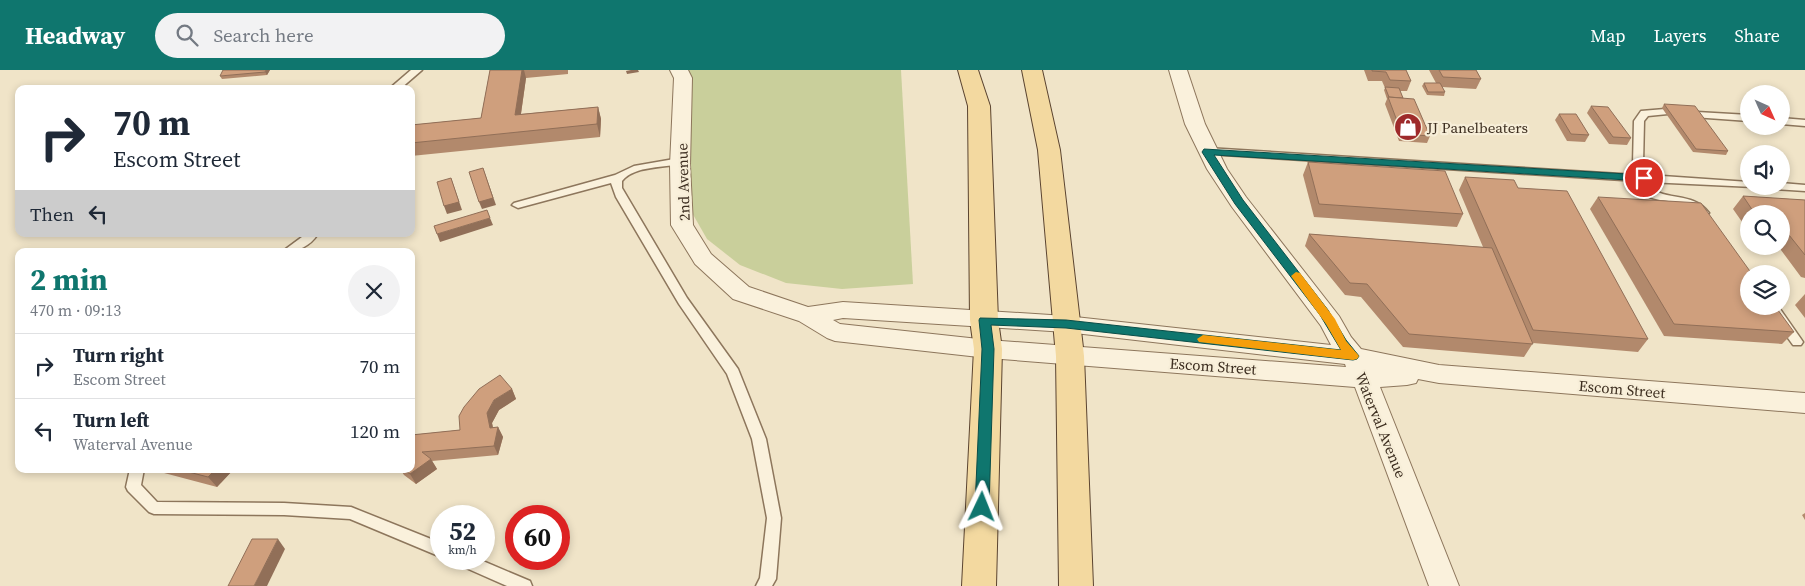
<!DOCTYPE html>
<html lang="en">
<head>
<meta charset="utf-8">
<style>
  :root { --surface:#fff; --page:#f2f2f3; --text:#1f2937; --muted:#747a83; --line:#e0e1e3; --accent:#0f766e }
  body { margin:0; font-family:"Source Serif 4",serif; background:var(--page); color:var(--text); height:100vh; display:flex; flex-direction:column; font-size:19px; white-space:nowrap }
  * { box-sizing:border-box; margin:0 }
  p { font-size:16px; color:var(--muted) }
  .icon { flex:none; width:28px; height:28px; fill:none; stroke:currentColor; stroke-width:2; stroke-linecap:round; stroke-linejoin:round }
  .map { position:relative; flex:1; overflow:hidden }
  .side { position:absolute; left:15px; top:178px; width:400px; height:225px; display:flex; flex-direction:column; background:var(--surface); border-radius:10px; box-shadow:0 2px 8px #0003 }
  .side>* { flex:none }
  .banner { position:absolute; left:15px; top:15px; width:400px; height:152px; border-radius:10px; box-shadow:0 2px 8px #0003; background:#fff; color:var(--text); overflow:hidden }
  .needle { width:32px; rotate:135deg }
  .tools { position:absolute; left:1740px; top:15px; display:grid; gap:10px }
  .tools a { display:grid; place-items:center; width:50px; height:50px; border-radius:50%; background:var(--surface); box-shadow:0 2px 8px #0003; font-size:25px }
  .speed { position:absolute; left:430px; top:435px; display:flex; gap:10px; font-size:25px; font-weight:700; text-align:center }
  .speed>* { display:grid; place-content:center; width:65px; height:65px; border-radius:50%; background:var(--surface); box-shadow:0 2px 8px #0003; line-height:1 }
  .speed small { font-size:12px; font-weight:400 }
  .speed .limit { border:8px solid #d22; background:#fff; color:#111 }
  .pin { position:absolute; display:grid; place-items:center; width:42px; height:42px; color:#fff; margin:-21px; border:2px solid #fff; border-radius:50%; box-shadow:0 1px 5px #0007 }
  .me { position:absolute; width:55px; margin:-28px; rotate:2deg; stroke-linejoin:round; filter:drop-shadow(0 0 4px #0008) }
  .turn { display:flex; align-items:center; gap:18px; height:105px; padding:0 15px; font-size:22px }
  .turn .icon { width:65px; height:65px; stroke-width:2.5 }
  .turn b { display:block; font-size:35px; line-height:42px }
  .then { display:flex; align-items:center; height:48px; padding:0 15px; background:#0003; gap:10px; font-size:19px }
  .round { display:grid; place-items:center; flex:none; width:52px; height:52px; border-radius:26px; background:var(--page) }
  .headline { display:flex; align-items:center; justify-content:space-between; height:85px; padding:0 15px }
  h1 { font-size:30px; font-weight:700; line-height:38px; color:var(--accent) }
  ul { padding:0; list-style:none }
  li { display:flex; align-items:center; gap:15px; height:65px; padding:0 15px; border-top:1px solid var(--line) }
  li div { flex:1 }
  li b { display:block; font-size:19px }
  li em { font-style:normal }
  header { display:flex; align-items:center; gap:30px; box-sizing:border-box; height:70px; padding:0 25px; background:var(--accent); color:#fff }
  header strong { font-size:24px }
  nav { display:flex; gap:28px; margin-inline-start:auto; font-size:18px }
  .search { width:350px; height:45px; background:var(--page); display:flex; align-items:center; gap:12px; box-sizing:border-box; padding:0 18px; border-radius:28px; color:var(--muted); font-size:19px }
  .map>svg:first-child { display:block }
  .green { fill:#c9cf9b }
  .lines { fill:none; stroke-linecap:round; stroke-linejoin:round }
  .lane-casing { stroke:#8d765c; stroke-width:3 }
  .street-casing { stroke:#8d765c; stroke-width:2 }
  .primary-casing { stroke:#5b4430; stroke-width:2 }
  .lane { fill:#faf1dc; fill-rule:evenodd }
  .street { fill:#faf1dc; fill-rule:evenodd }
  .primary { fill:#f3d9a0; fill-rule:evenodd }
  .wall { fill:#b2896c }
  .shaded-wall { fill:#916f58 }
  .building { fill:#cf9f7d; stroke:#916f58 }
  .route { fill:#0f766e; stroke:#0a4d48 }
  .slow { fill:#f59e0b }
  .labels { text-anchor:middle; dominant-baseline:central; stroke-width:4.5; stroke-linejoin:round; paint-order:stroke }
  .poi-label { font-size:15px; fill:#3d2e20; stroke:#f7eed8; text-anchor:start }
  .street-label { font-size:15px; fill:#3d2e20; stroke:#f7eed8 }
</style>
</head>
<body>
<header>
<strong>Headway</strong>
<div class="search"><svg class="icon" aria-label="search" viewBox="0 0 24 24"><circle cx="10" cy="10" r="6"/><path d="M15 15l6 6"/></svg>Search here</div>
<nav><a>Map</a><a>Layers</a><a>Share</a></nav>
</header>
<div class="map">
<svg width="1805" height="516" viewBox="0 0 1805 516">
  <rect width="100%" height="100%" fill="#f0e4c8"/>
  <path class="green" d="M679,0h222l12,214 -71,5 -56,-6 -46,-18 -33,-26 -16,-28z"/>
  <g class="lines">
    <g class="lane-casing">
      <g id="lane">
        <path d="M411,0h11l-22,19h-11z"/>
        <path d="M1665,39l3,1v4l-20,2 -4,5 -1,43 5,11 101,7v4l4,1 -105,-5v4c18,16 45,5 61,27l-6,4c-7,-2 -10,-9 -16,-11 -18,-9 -37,-1 -50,-19l1,-6 -431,-27 -5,-3 5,-3 430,27 -4,-11 1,-43 7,-10z"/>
        <path d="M1697,42l52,3v6l-56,-4v-4z"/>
        <path d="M1781,48l24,2v6l-24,-2z"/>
        <path d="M680,88l5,3 -1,2c-18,5 -49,2 -62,18v7l65,110 51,71 28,70 15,79 -5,61 -4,7h-16l4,-8 7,-60 -15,-79 -25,-65 -48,-70 -63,-107 -5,-14 -93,25 -6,-3 2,-2 101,-28 19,-9z"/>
        <path d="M1781,113l24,2v6l-31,-2 -5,-3h12z"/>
        <path d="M306,164h12c-9,13 -19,17 -35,17z"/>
        <path d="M1765,236h13l23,33 2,3 -2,3h-8z"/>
        <path d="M130,399h14l-3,16 16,17 127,1 67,4 90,36v14l-91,-38 -66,-4 -130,-1 -5,-2 -21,-21 -2,-4z"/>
        <path d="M454,489h24l52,22 2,5h-25l-50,-22z"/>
      </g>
    </g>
    <g class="street-casing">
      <path id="street" d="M670,0h18l4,8 -2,87 3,60 18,29 38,33 59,20 35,-5 223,14 265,29 -10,-19 -89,-119 -25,-38 -22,-45 -16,-54h18l18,54 22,45 19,28 93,119 12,21 10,12 78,16 366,28v20l-366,-30 -21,-4 -2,4 -9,2 -27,2 79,199h-30l-74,-199 -367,-29 -153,-17 -8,-3 -28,-17 -66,-22 -38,-35 -3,-5 -21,-34 -1,-60 4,-87zM843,248l223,14 279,32 1,3 -358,-27 -148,-16 -7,-4z"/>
    </g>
    <g class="primary-casing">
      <g id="primary">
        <path d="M958,0h20l12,36 8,214 4,29 -6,237h-34l12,-237 -4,-29 -2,-214z"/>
        <path d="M1022,0h20l18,80 24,206 9,230h-34l-3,-230 -18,-206z"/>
      </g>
    </g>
    <use href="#lane" class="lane"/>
    <use href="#street" class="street"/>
    <use href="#primary" class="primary"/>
  </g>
  <g class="wall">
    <path d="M270,0l-3,5 -45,4 -2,-3z"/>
    <path d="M490,0h78v4l-42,4 -5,36 77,-7 3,12 -1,18 -189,19v-31l70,-7z"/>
    <path d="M1364,0h42l5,11 -4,10h-7l3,7 27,38 -3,7 -28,-2 -14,-37 2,-5 -3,-9 1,-2 -3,-7h-14z"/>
    <path d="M1429,0h47l5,9 -5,10 -34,-2 3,5 -1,4 -17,-1 -5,-9 2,-3h12z"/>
    <path d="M1664,34l64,47 -2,4 -33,-3 -31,-44z"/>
    <path d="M1591,36l40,32 -4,7 -18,-1 -22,-31z"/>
    <path d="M1559,44l30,21 -4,7 -18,-1 -12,-21z"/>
    <path d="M1308,92l155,52 -6,13 -143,-10 -11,-42z"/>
    <path d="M1465,107l53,11 130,151 -10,13 -105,-9 -9,14 -121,-10 -42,-50 -16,-2 -40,-49 4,-12 174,13 -24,-57z"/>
    <path d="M1743,126l62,4v78l-4,-1 -23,-31h3v-32h-32v15h-2l-14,-20z"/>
    <path d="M1598,127l196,135 -12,12 -118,-8 -74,-127z"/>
    <path d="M1805,224v24l-10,-13z"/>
    <path d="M512,319l4,10 -17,11 -7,13 1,5 5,-1 5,10 -5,18 -66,6 5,8 -21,15 -12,-9 -4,-6h11v-34l49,-5z"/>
    <path d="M149,399h85l-17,18z"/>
    <path d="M1805,443v7l-3,-5z"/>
  </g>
  <g class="shaded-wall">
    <path d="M266,0h4l-3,5 -2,-3z"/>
    <path d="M522,0h2l2,8 -7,49 -4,-12z"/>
    <path d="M631,0h7l1,2 -12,2 -1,-3z"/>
    <path d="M598,37l3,12 -1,18 -3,-13z"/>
    <path d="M483,98l13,37 -14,4 -3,-7z"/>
    <path d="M451,108l11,32 -15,4 -3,-8z"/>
    <path d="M490,148l3,7 -53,17 -3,-8z"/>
    <path d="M512,319l4,10 -17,11 -7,13 3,15 -5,-10 -3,-15 7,-13z"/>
    <path d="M498,357l5,10 -5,18 -4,-9z"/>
    <path d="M431,389l6,10 -21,15 -6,-10z"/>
    <path d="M216,399h18l-17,18 -9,-10z"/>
    <path d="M278,469l7,10 -18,37h-13z"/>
  </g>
  <g class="building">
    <path d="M223,0h43l-1,2 -45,4z"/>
    <path d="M490,0h32l-7,45 83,-8 -1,17 -186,19v-18l70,-7z"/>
    <path d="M1372,0h34l5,11 -21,-1 -4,-8 -14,-1z"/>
    <path d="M1439,0h37l5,9 -38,-2z"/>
    <path d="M1424,13h16l5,9h-17z"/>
    <path d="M1385,17l14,1 4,10 -14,-1z"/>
    <path d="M1388,27l26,2 16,37 -28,-2z"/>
    <path d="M1664,34l31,2 33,45 -32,-2z"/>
    <path d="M1591,36l17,1 23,31 -18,-1z"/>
    <path d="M1559,44h17l13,21 -18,-1z"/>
    <path d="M1308,92l137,9 18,43 -144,-10z"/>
    <path d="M483,98l10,30 -14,4 -10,-30z"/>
    <path d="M1465,107l49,3 4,8 49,3 81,148 -115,-9z"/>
    <path d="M451,108l8,24 -15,4 -7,-24z"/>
    <path d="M1743,126l62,4v55l-24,-30v-11h-26z"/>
    <path d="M1598,127l103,6 51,71h-3v32h26l19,26 -120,-8z"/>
    <path d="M487,140l3,8 -53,16 -3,-8z"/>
    <path d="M1309,164l183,14 41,96 -124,-10 -42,-50 -17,-1z"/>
    <path d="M500,305l12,14 -18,11 -7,13 3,15 8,-1 -4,19 -72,6 9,7 -21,15 -7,-5h8v-34l49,-5 -1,-14 5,-9 15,-18z"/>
    <path d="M177,399h39l-8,8z"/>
    <path d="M252,469h26l-24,47h-26z"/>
  </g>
  <path class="route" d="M1204,79l440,26 5,3 -5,3 -430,-26 29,45 85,110 18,30 13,16 -2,3 -4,1 -287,-32 -75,-3 3,24 -5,158 -2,4 -5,2 -5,-2 -2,-4 7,-158 -3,-29 1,-2 86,2 275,30 -21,-35 -85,-111 -33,-52z"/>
  <path class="slow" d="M1296,202l4,1 35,46 11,22 13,15 -2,3 -4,1 -154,-18 -2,-3 6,-4 138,15 -15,-26 -35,-48z"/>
  <defs>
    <g id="shop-disc" transform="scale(1.4375)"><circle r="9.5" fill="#9e2a2b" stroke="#f7eed8"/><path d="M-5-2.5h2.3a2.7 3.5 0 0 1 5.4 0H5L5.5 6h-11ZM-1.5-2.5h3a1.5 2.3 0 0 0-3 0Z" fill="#fff"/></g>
  </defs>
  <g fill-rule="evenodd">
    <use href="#shop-disc" x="1408" y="57"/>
  </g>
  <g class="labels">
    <g class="poi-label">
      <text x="1427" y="57">JJ Panelbeaters</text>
    </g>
    <g class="street-label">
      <text transform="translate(683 112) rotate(-92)">2nd Avenue</text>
      <text transform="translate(1213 296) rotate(4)">Escom Street</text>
      <text transform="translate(1622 319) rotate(5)">Escom Street</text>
      <text transform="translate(1381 355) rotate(68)">Waterval Avenue</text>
    </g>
  </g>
</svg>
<div class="tools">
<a><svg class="needle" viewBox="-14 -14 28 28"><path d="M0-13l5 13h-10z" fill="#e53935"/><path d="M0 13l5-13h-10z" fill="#747a83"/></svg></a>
<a><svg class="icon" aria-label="sound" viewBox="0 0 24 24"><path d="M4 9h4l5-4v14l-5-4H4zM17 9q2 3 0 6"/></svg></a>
<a><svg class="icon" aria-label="search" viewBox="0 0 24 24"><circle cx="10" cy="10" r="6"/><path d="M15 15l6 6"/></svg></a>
<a><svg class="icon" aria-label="layers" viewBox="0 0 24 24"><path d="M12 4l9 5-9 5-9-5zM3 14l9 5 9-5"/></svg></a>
</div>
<div class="speed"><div>52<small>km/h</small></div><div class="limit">60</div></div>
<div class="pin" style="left:1644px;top:108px;background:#d93025"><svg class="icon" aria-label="arrive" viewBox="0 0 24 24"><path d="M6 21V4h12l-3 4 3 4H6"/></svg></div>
<svg class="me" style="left:982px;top:437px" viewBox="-20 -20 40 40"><path d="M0-17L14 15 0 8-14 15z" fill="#0f766e" stroke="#fff" stroke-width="4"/></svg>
<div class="banner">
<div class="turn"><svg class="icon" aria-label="right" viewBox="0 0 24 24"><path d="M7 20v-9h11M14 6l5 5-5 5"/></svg><div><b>70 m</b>Escom Street</div></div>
<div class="then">Then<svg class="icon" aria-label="left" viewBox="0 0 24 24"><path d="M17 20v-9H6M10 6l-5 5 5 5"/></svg></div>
</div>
<section class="side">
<div class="headline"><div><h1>2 min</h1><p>470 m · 09:13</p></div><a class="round"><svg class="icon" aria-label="close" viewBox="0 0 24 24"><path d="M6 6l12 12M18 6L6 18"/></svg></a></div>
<ul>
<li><svg class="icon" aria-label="right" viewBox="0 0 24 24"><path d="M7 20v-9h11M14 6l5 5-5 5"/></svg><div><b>Turn right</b><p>Escom Street</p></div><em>70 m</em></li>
<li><svg class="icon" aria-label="left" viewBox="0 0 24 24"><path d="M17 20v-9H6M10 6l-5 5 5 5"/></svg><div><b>Turn left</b><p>Waterval Avenue</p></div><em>120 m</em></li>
</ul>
</section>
</div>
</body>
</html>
